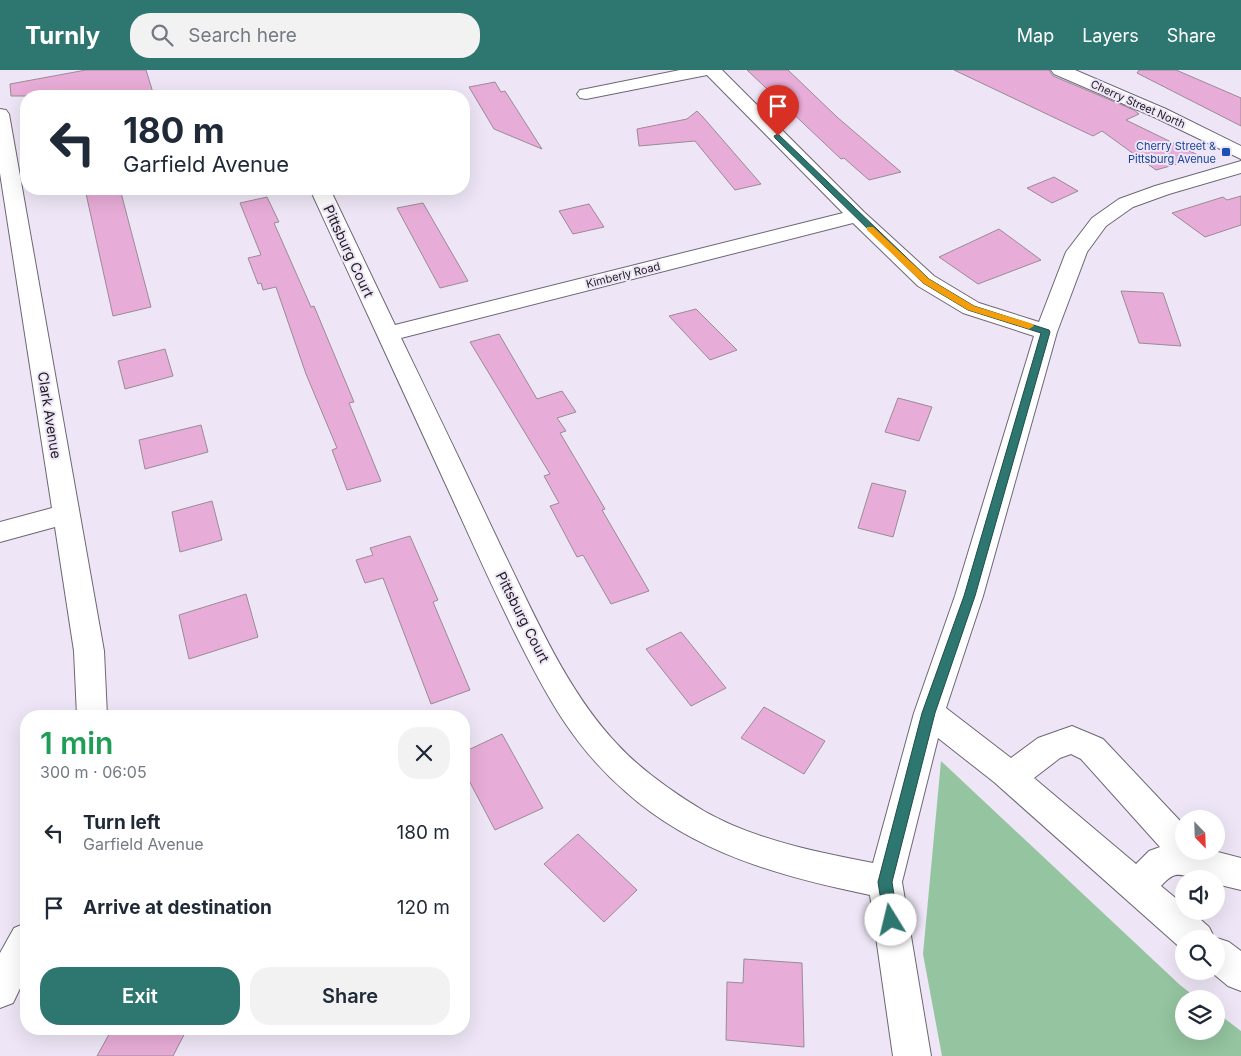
<!DOCTYPE html>
<html lang="en">
<head>
<meta charset="utf-8">
<style>
  :root { --surface:#fff; --page:#f2f2f3; --text:#1f2937; --muted:#747a83; --accent:#2e7670 }
  body { margin:0; font-family:Inter,sans-serif; background:var(--page); color:var(--text); height:100vh; display:flex; flex-direction:column; font-size:19px; white-space:nowrap }
  * { box-sizing:border-box; margin:0 }
  p { font-size:16px; color:var(--muted) }
  .icon { flex:none; width:28px; height:28px; fill:none; stroke:currentColor; stroke-width:2; stroke-linecap:round; stroke-linejoin:round }
  .map { position:relative; flex:1; overflow:hidden }
  .side { position:absolute; left:20px; top:640px; width:450px; height:325px; display:flex; flex-direction:column; background:var(--surface); border-radius:20px; box-shadow:0 5px 20px #0002 }
  .side>* { flex:none }
  .top-card { position:absolute; left:20px; top:20px; width:450px; height:105px; border-radius:20px; box-shadow:0 5px 20px #0002; background:#fff; color:var(--text); overflow:hidden }
  .needle { width:32px; rotate:157deg }
  .buttons { position:absolute; left:1175px; top:740px; display:grid; gap:10px }
  .buttons a { display:grid; place-items:center; width:50px; height:50px; border-radius:50%; background:var(--surface); box-shadow:0 5px 20px #0002; font-size:25px }
  .pin { position:absolute; display:grid; place-items:center; width:42px; height:42px; color:#fff; margin:-51px -21px; border-radius:50% 50% 50% 0; rotate:-45deg; box-shadow:0 0 5px #0007 }
  .pin .icon { rotate:45deg }
  .me { position:absolute; width:55px; margin:-28px; rotate:351deg; stroke-linejoin:round; filter:drop-shadow(0 0 4px #0008) }
  .turn { display:flex; align-items:center; gap:18px; height:105px; padding:0 20px; font-size:22px }
  .turn .icon { width:65px; height:65px; stroke-width:2.5 }
  .turn b { display:block; font-size:35px; line-height:42px }
  .round { display:grid; place-items:center; flex:none; width:52px; height:52px; border-radius:20px; background:var(--page) }
  .overview { display:flex; align-items:center; justify-content:space-between; height:85px; padding:0 20px }
  h1 { font-size:30px; font-weight:600; line-height:38px; color:#1e9e55 }
  .action { display:flex; gap:10px; margin-top:auto; padding:10px 20px }
  .action a { flex:1; height:58px; border-radius:20px; background:var(--accent); color:#fff; font-size:20px; font-weight:600; line-height:58px; text-align:center }
  .action a+a { background:var(--page); color:var(--text) }
  ul { padding:0; list-style:none }
  li { display:flex; align-items:center; gap:15px; height:75px; padding:0 20px }
  li div { flex:1 }
  li b { display:block; font-size:19px }
  li em { font-style:normal }
  header { display:flex; align-items:center; gap:30px; box-sizing:border-box; height:70px; padding:0 25px; background:var(--accent); color:#fff }
  header strong { font-size:24px }
  nav { display:flex; gap:28px; margin-inline-start:auto; font-size:18px }
  .search { width:350px; height:45px; background:var(--page); display:flex; align-items:center; gap:12px; box-sizing:border-box; padding:0 18px; border-radius:20px; color:var(--muted); font-size:19px }
  .map>svg:first-child { display:block }
  .green { fill:#94c4a0 }
  .building { fill:#e7acd7; stroke:#9a8b95 }
  .lines { fill:none; stroke-linecap:round; stroke-linejoin:round }
  .minor-casing { stroke:#6e6674; stroke-width:2 }
  .minor { fill:#fff; fill-rule:evenodd }
  .route { fill:#2e7670; stroke:#1e4d49 }
  .slow { fill:#f59e0b }
  .transit-dot { fill:#1a4fb4; stroke:#eee6f6; stroke-width:2 }
  .labels { text-anchor:middle; dominant-baseline:central; stroke-width:4; stroke-linejoin:round; paint-order:stroke }
  .far-street-label { font-size:11px; fill:#1f1c22; stroke:#eee6f6 }
  .far-transit-label { font-size:11px; fill:#164399; stroke:#eee6f6; text-anchor:end }
  .street-label { font-size:14px; fill:#1f1c22; stroke:#eee6f6 }
</style>
</head>
<body>
<header>
<strong>Turnly</strong>
<div class="search"><svg class="icon" aria-label="search" viewBox="0 0 24 24"><circle cx="10" cy="10" r="6"/><path d="M15 15l6 6"/></svg>Search here</div>
<nav><a>Map</a><a>Layers</a><a>Share</a></nav>
</header>
<div class="map">
<svg width="1241" height="986" viewBox="0 0 1241 986">
  <rect width="100%" height="100%" fill="#eee6f6"/>
  <path class="green" d="M941,691l239,224 18,14h-14v32h32v-19l25,19v25h-299l-19,-102z"/>
  <g class="building">
    <path d="M86,0h60l8,26h-143l-1,-12z"/>
    <path d="M747,0h41l49,47 64,55 -32,8 -25,-22 -3,1z"/>
    <path d="M954,0h95l4,6 81,34 5,4 -13,6 76,37 -46,13 -54,-39 -9,5z"/>
    <path d="M1139,0h37l65,28v28l-104,-53z"/>
    <path d="M495,12l6,10 4,-1 37,58 -48,-20 -25,-42z"/>
    <path d="M697,41l5,5 59,68 -26,6 -40,-49 -56,5 -2,-17 50,-10z"/>
    <path d="M1054,107l24,14 -26,12 -25,-15z"/>
    <path d="M85,119h35l31,118 -38,9z"/>
    <path d="M1241,126v29l-36,12 -33,-24 51,-16 4,3z"/>
    <path d="M267,127l12,25 -5,1 37,84 3,-1 40,96 -5,1 32,78 -34,9 -15,-40 5,-2 -31,-74 -30,-87 -13,3 -2,-7 -3,1 -10,-26 13,-3 -21,-52z"/>
    <path d="M423,133l45,78 -28,7 -43,-80z"/>
    <path d="M589,134l15,23 -31,7 -14,-23z"/>
    <path d="M999,159l42,31 -63,24 -39,-27z"/>
    <path d="M1121,221l42,2 18,53 -42,-3z"/>
    <path d="M696,239l41,41 -27,10 -41,-44z"/>
    <path d="M499,264l38,65 25,-8 14,21 -19,6 9,13 -6,2 45,76 -3,1 47,81 -38,13 -28,-49 -6,2 -27,-51 9,-3 -15,-27 6,-2 -80,-132z"/>
    <path d="M165,279l8,27 -48,13 -7,-28z"/>
    <path d="M898,328l34,9 -13,34 -34,-9z"/>
    <path d="M201,355l7,27 -63,17 -6,-29z"/>
    <path d="M872,413l34,8 -13,46 -35,-9z"/>
    <path d="M212,431l10,39 -42,12 -8,-40z"/>
    <path d="M410,466l28,64 -5,2 37,88 -39,14 -48,-126 -18,5 -9,-23 17,-5 -3,-7z"/>
    <path d="M246,524l12,43 -69,22 -10,-44z"/>
    <path d="M681,562l45,56 -35,18 -45,-57z"/>
    <path d="M764,637l61,34 -21,33 -63,-36z"/>
    <path d="M502,664l41,74 -48,22 -31,-59v-19z"/>
    <path d="M578,764l59,56 -33,32 -60,-58z"/>
    <path d="M744,889l58,4 2,84 -78,-7 1,-58 16,1z"/>
    <path d="M112,959h75l-14,27h-76z"/>
  </g>
  <g class="lines">
    <g class="minor-casing">
      <g id="minor">
        <path d="M680,0h42l142,142 70,64 45,27 60,19 27,-70 26,-34 27,-19 36,-13 86,-25v12l-72,21 -36,13 -27,19 -19,26 -30,80 -74,264 -37,112 65,50 27,-20 34,-12 31,13 81,86v26h30l27,7v32l-25,-6v-5c-6,0 -13,0 -20,-1 -18,-3 -20,-8 -35,8l23,19v6h7l18,16 5,10 15,5 12,9v40l-13,-5 -18,-15h6v-32h-32v12l-190,-169 -56,-44 -36,144 29,174h-38l-23,-161c-88,-18 -176,-42 -244,-103 -52,-45 -79,-95 -109,-155 -23,-46 -44,-93 -65,-139 -47,-103 -95,-206 -142,-309h20l65,136 448,-112 -136,-138 -121,24 -6,-1 -3,-4 3,-4 6,-1zM853,153l65,63 45,27 71,23 -79,260 -41,117 -41,150c-57,-11 -118,-23 -169,-52 -30,-18 -63,-41 -87,-67 -50,-53 -81,-126 -113,-191 -34,-72 -68,-143 -103,-215zM1071,684l10,5 79,88 -11,4 -13,13 -102,-86 26,-20z"/>
        <path d="M1051,0h24l91,39 75,37v13l-87,-42 -100,-43z"/>
        <path d="M0,39l6,1 3,4 95,537 3,65h-30l-3,-65 -19,-124 -55,15v-20l52,-14 -52,-335z"/>
        <path d="M26,853v53l-13,27 -13,5v-55l14,-25z"/>
      </g>
    </g>
    <use href="#minor" class="minor"/>
  </g>
  <path class="route" d="M778,64l151,145 45,27 75,24 1,2 -75,264 -40,117 -43,169 6,38 -2,5 -5,2 -5,-2 -2,-5 -6,-38 44,-169 42,-117 77,-263 -73,-23 -45,-27 -148,-145 -1,-2z"/>
  <path class="slow" d="M867,157h6l56,52 45,27 59,18 1,2 -5,3 -61,-19 -45,-27 -56,-53z"/>
  <rect class="transit-dot" x="1221" y="77" width="10" height="10" rx="2.5"/>
  <g class="labels">
    <g class="far-street-label">
      <text transform="translate(1138 34) rotate(24)">Cherry Street North</text>
      <text transform="translate(623 205) rotate(-14)">Kimberly Road</text>
    </g>
    <g class="far-transit-label">
      <text x="1216" y="76">Cherry Street &amp;<tspan x="1216" dy="13">Pittsburg Avenue</tspan></text>
    </g>
    <g class="street-label">
      <text transform="translate(349 181) rotate(65)">Pittsburg Court</text>
      <text transform="translate(50 345) rotate(81)">Clark Avenue</text>
      <text transform="translate(523 547) rotate(63)">Pittsburg Court</text>
    </g>
  </g>
</svg>
<div class="buttons">
<a><svg class="needle" viewBox="-14 -14 28 28"><path d="M0-13l5 13h-10z" fill="#e53935"/><path d="M0 13l5-13h-10z" fill="#747a83"/></svg></a>
<a><svg class="icon" aria-label="sound" viewBox="0 0 24 24"><path d="M4 9h4l5-4v14l-5-4H4zM17 9q2 3 0 6"/></svg></a>
<a><svg class="icon" aria-label="search" viewBox="0 0 24 24"><circle cx="10" cy="10" r="6"/><path d="M15 15l6 6"/></svg></a>
<a><svg class="icon" aria-label="layers" viewBox="0 0 24 24"><path d="M12 4l9 5-9 5-9-5zM3 14l9 5 9-5"/></svg></a>
</div>
<div class="pin" style="left:778px;top:66px;background:#d93025"><svg class="icon" aria-label="arrive" viewBox="0 0 24 24"><path d="M6 21V4h12l-3 4 3 4H6"/></svg></div>
<svg class="me" style="left:891px;top:850px" viewBox="-20 -20 40 40"><circle r="19" fill="#fff"/><path d="M0-13L10 11 0 6-10 11z" fill="#2e7670"/></svg>
<div class="top-card">
<div class="turn"><svg class="icon" aria-label="left" viewBox="0 0 24 24"><path d="M17 20v-9H6M10 6l-5 5 5 5"/></svg><div><b>180 m</b>Garfield Avenue</div></div>
</div>
<section class="side">
<div class="overview"><div><h1>1 min</h1><p>300 m · 06:05</p></div><a class="round"><svg class="icon" aria-label="close" viewBox="0 0 24 24"><path d="M6 6l12 12M18 6L6 18"/></svg></a></div>
<ul>
<li><svg class="icon" aria-label="left" viewBox="0 0 24 24"><path d="M17 20v-9H6M10 6l-5 5 5 5"/></svg><div><b>Turn left</b><p>Garfield Avenue</p></div><em>180 m</em></li>
<li><svg class="icon" aria-label="arrive" viewBox="0 0 24 24"><path d="M6 21V4h12l-3 4 3 4H6"/></svg><div><b>Arrive at destination</b></div><em>120 m</em></li>
</ul>
<div class="action"><a>Exit</a><a>Share</a></div>
</section>
</div>
</body>
</html>
